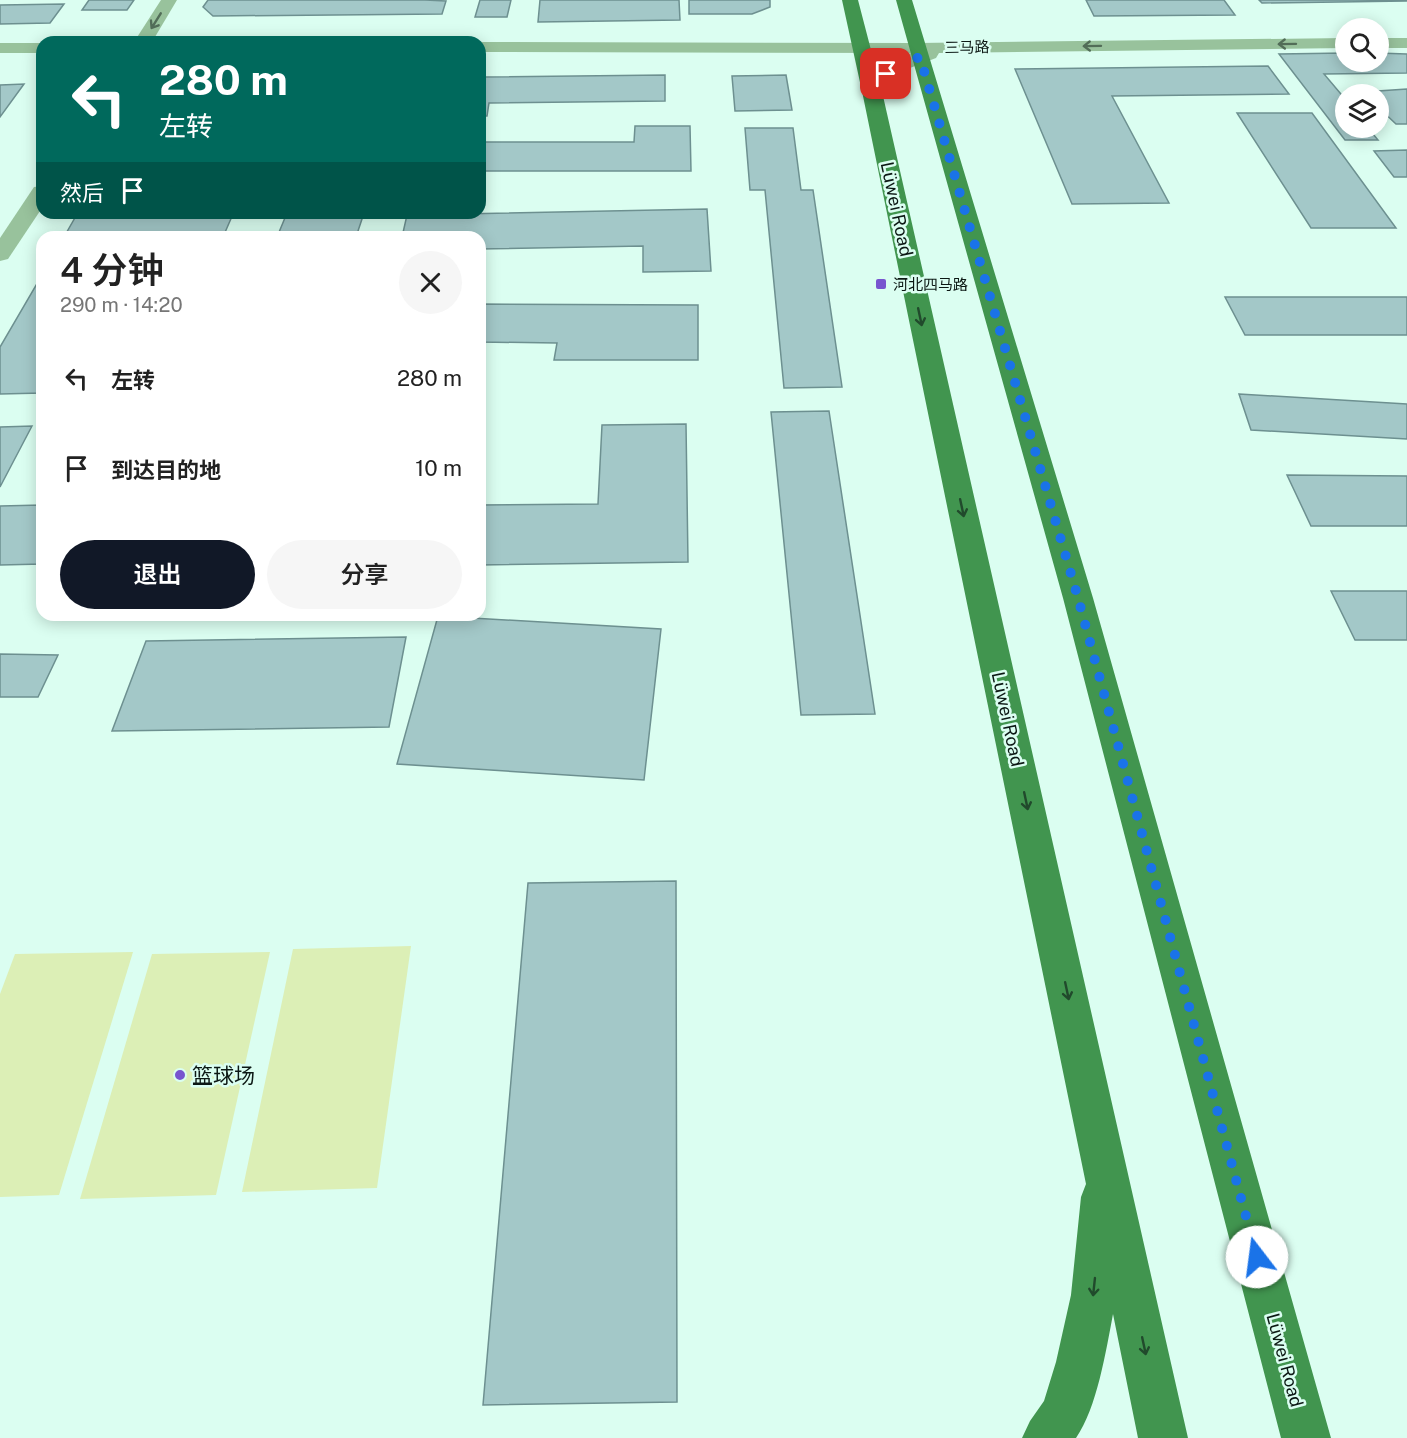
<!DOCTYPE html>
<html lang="zh">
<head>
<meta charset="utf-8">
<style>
  :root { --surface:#fff; --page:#f6f6f6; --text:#222; --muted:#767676; --accent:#111827 }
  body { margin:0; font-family:"Public Sans","Noto Sans SC",sans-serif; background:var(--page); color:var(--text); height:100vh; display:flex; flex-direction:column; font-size:22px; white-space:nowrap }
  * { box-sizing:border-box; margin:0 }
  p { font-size:20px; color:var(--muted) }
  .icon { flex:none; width:33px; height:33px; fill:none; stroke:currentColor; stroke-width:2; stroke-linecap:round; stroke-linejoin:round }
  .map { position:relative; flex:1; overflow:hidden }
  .details { position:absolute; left:36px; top:231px; width:450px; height:390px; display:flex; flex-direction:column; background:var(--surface); border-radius:18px; box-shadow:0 3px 15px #0003 }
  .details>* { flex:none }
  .guide { position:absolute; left:36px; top:36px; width:450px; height:183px; border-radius:18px; box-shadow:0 3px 15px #0003; background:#00695c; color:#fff; overflow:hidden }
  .buttons { position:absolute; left:1335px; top:18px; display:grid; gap:12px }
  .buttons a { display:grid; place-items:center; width:54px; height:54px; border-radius:50%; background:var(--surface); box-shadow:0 3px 15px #0003; font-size:30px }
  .pin { position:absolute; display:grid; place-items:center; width:51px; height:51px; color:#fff; margin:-26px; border-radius:12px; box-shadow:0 3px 9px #0006 }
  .me { position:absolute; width:66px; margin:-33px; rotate:345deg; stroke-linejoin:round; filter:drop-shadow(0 0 4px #0008) }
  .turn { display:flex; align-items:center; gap:21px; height:126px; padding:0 24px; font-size:27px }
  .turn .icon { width:78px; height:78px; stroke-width:2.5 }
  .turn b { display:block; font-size:42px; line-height:51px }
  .then { display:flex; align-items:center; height:57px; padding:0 24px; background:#0003; gap:12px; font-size:22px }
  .round { display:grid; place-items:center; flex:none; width:63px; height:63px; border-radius:32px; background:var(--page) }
  .overview { display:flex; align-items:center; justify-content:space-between; height:102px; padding:0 24px }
  h1 { font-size:36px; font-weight:600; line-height:45px }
  .primary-button { display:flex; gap:12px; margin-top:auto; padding:12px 24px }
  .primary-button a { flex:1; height:69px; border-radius:36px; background:var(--accent); color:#fff; font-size:24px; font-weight:600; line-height:69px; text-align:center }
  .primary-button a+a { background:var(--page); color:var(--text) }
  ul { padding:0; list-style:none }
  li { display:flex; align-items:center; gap:18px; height:90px; padding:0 24px }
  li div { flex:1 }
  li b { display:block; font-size:22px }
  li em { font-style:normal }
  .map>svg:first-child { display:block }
  .green { fill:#dcefb6 }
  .building { fill:#a3c8c8; stroke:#6d9090; stroke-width:1.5 }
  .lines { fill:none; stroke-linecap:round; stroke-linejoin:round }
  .minor { fill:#98c29c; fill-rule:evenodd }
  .tertiary { fill:#98c29c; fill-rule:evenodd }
  .primary { fill:#41954f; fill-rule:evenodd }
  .oneway { stroke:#526d58 }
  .oneway2 { stroke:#214a2c }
  .route { stroke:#1a73e8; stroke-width:10; stroke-dasharray:0 18 }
  .poi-dot { fill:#7855cf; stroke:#dbfef1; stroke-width:2 }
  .labels { text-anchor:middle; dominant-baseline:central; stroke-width:5; stroke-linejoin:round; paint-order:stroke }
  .far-street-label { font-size:15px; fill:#0c1814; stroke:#dbfef1 }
  .far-poi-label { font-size:15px; fill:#0c1814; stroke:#dbfef1; text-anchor:start }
  .street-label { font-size:18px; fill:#0c1814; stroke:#dbfef1 }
  .near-poi-label { font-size:21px; fill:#0c1814; stroke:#dbfef1; text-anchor:start }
</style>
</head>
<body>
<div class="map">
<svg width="1407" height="1438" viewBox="0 0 1407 1438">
  <rect width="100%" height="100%" fill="#dbfef1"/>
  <g class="green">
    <path d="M411,946l-34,242 -135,4 51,-243z"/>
    <path d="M133,952l-74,243 -59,2v-203l15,-40z"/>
    <path d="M270,952l-54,243 -136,4 72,-245z"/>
  </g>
  <g class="building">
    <path d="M89,0h45l-7,10h-45z"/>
    <path d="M208,0h217l21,1 -4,13 -229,2 -10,-9z"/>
    <path d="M480,0h31l-4,17h-32z"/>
    <path d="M540,0h139l1,20 -142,2z"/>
    <path d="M689,0h81v7l-18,7h-63z"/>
    <path d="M1086,0h138l11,15 -141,1z"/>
    <path d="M1259,0h148v1l-145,2z"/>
    <path d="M64,4l-14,19 -50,1v-19z"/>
    <path d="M1346,53v9h32v-9l29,1v19l-83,1 22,26v28h22l10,12h-33l-66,-86z"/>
    <path d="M1268,66l21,28 -177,2 57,107 -97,1 -57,-135z"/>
    <path d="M665,75v26l-176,2 -2,13h-7v-39z"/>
    <path d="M786,75l6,35 -57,1 -3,-35z"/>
    <path d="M24,84l-24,33v-32z"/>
    <path d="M1407,89v35h-11l-18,-17v-13h-12l-2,-2z"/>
    <path d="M1237,113h75l84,115h-85z"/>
    <path d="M635,126h55l1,45h-211v-29h154z"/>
    <path d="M745,128h48l8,62h12l29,197 -58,1 -19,-198h-15z"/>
    <path d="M1407,150v27h-13l-20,-26z"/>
    <path d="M707,209l4,62 -68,1v-26l-163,3v-12h-78l5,-22z"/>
    <path d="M287,213h77l-8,24h-79z"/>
    <path d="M233,214l-10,23h-159l12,-21z"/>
    <path d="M42,275v118l-42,1v-47z"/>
    <path d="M1225,297h182v38h-162z"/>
    <path d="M480,304l218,1v55h-144l3,-17 -77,-1z"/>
    <path d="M1239,394l168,10v35l-156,-9z"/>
    <path d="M829,411l46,303 -74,1 -30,-303z"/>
    <path d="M686,424l2,138 -208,3v-60l118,-1 4,-79z"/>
    <path d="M32,426l-32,61v-60z"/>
    <path d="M1287,475l120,1v50h-96z"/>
    <path d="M42,505v59l-42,1v-59z"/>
    <path d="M1331,591h76v49h-52z"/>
    <path d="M438,616l223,13 -17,151 -247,-16z"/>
    <path d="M406,637l-17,90 -277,4 34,-90z"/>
    <path d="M0,654l58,1 -20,42h-38z"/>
    <path d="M676,881l1,521 -194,3 45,-522z"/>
  </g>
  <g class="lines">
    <path class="minor" d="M161,0h16l-25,42h-18z"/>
    <g class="tertiary">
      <path d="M1346,38v10l-407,5 -3,5 -34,13 -12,11 -10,18h-14l-3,-4c11,-22 25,-35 48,-43l-431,-1 -2,-10 439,1z"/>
      <rect x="1378" y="38" width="29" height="10"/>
      <rect x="0" y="43" width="42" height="10"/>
      <path d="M42,186v22l-34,51 -8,2v-23l34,-51z"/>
    </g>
    <g class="primary">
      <path d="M842,0h16l25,96 305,1342h-50l-25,-124c-7,37 -16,94 -37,124h-54l8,-17 14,-20 12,-39 15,-67 10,-98 5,-13 -223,-1088z"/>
      <path d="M896,0h16l181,598 238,840h-50l-218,-840z"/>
    </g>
  </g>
  <defs><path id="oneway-shaft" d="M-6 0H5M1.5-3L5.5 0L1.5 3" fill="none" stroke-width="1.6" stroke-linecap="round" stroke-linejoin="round" transform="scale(1.5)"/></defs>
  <g class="oneway">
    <use href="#oneway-shaft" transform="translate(156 21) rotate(122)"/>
    <use href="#oneway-shaft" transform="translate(1287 44) rotate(179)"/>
    <use href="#oneway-shaft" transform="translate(1092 46) rotate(179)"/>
  </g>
  <g class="oneway2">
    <use href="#oneway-shaft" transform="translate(920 317) rotate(78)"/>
    <use href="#oneway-shaft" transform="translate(962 508) rotate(78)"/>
    <use href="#oneway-shaft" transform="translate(1026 801) rotate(78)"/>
    <use href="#oneway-shaft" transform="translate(1067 991) rotate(78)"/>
    <use href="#oneway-shaft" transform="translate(1094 1287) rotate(96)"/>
    <use href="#oneway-shaft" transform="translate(1144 1346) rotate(78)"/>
  </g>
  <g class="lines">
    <path class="route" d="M886,74l7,-7 27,-10 158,541 179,659"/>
  </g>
  <g class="poi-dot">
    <rect x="875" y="278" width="12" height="12" rx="3"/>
    <circle cx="180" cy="1075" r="6"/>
  </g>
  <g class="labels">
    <g class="far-street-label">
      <text transform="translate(967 47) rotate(-1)">三马路</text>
    </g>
    <g class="far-poi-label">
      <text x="893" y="284">河北四马路</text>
    </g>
    <g class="street-label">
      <text transform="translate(897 209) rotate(78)">Lüwei Road</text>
      <text transform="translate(1008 719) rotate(78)">Lüwei Road</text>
      <text transform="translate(1285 1360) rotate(75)">Lüwei Road</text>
    </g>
    <g class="near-poi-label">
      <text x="192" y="1075">篮球场</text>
    </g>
  </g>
</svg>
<div class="buttons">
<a><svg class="icon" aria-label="search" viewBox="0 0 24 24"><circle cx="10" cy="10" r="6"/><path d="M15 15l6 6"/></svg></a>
<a><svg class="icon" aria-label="layers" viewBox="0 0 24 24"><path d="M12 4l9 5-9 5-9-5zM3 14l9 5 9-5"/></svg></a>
</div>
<div class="pin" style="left:886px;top:74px;background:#d93025"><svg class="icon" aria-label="arrive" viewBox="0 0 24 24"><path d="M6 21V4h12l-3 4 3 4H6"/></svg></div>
<svg class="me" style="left:1257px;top:1257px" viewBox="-20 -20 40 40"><circle r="19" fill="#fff"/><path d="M0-13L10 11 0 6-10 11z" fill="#1a73e8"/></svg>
<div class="guide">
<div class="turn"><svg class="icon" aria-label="left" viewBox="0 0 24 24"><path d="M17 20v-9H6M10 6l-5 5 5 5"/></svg><div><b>280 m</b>左转</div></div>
<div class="then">然后<svg class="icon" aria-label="arrive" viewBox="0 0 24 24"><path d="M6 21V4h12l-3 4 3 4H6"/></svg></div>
</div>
<section class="details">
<div class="overview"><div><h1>4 分钟</h1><p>290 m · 14:20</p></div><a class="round"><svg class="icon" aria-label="close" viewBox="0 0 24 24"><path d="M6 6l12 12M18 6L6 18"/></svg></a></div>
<ul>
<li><svg class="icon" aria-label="left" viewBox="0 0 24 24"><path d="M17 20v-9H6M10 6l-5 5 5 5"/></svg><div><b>左转</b></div><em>280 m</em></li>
<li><svg class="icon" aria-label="arrive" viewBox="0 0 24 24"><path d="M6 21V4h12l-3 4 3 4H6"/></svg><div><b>到达目的地</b></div><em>10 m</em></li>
</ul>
<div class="primary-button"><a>退出</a><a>分享</a></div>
</section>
</div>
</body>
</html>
